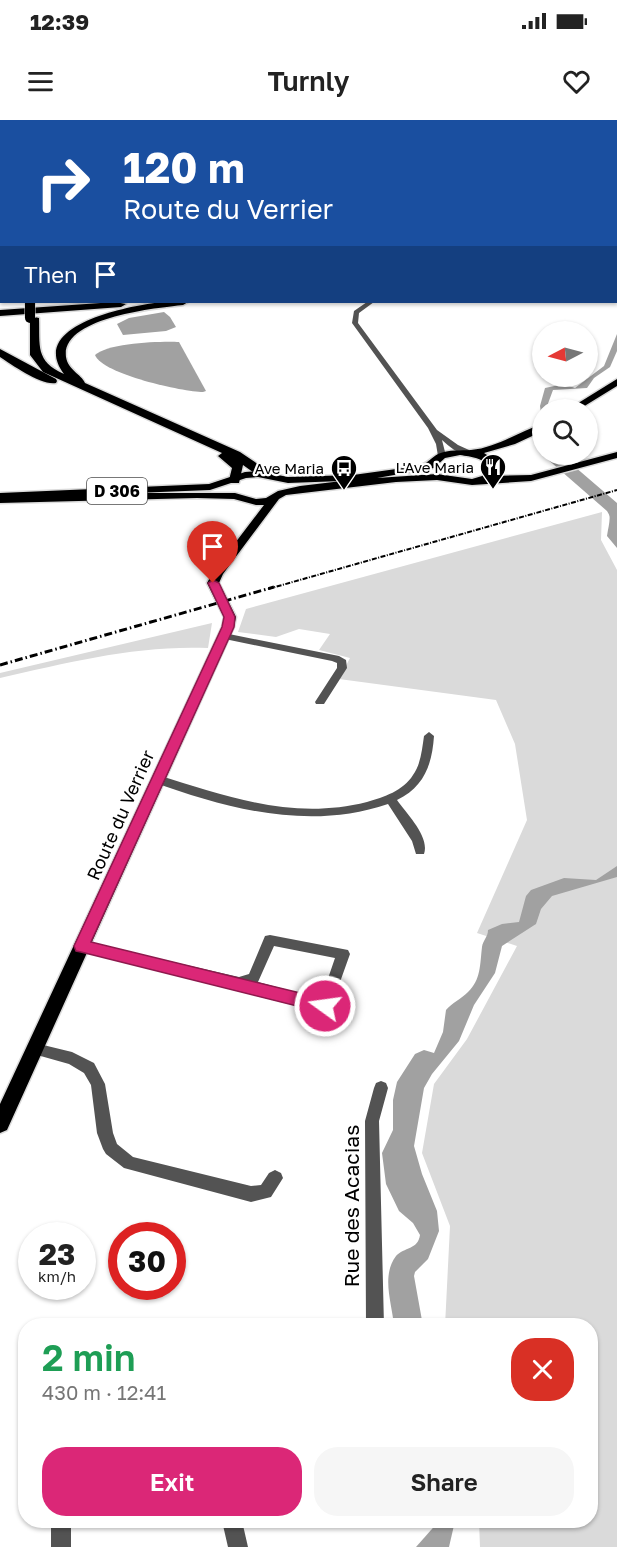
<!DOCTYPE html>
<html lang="en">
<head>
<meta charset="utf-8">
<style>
  :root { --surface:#fff; --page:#f6f6f6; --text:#222; --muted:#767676; --accent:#db2777 }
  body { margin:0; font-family:"Golos Text",sans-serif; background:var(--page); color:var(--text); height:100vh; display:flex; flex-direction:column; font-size:22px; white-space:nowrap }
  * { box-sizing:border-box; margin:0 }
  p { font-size:20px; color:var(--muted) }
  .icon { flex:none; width:33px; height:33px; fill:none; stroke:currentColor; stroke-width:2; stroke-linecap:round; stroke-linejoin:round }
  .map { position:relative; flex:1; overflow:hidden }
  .sheet { position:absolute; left:18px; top:1198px; width:580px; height:210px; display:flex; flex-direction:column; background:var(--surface); border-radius:24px; box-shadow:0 2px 4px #0004 }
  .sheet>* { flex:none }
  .top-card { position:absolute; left:0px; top:0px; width:618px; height:183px; box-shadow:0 2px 4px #0004; background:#1a4fa0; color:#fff; overflow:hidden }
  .needle { width:39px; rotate:264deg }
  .tools { position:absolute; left:532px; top:201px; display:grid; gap:12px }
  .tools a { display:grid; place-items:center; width:66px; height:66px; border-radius:50%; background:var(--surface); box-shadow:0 2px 4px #0004; font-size:30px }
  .speed { position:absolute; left:18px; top:1102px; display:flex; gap:12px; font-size:30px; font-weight:700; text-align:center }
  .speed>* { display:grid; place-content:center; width:78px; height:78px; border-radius:50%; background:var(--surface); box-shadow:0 2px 4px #0004; line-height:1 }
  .speed small { font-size:15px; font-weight:400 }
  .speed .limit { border:9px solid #d22; background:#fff; color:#111 }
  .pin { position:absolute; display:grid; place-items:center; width:51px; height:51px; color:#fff; margin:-62px -26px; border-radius:50% 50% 50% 0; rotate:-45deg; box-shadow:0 0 6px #0007 }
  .pin .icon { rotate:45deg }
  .me { position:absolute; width:66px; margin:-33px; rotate:284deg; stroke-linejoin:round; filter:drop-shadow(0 0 4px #0008) }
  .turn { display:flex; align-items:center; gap:21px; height:126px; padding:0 24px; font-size:27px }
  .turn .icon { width:78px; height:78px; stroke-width:2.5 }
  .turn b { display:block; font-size:42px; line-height:51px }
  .then { display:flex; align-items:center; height:57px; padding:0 24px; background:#0003; gap:12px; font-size:22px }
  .round { display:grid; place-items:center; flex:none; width:63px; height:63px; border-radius:24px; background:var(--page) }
  .overview { display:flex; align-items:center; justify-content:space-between; height:102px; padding:0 24px }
  h1 { font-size:36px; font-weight:600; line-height:45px; color:#1e9e55 }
  .primary-button { display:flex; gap:12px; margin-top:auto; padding:12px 24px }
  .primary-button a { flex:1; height:69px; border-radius:24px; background:var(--accent); color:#fff; font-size:24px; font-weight:600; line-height:69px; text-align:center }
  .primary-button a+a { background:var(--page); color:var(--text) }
  .status { display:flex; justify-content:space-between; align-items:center; height:42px; padding:0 30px; background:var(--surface); direction:ltr }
  .status svg { height:16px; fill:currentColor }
  header { display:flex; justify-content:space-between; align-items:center; height:78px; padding:0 24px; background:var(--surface); font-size:27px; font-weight:600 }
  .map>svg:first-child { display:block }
  .green { fill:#dadada }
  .water { fill:#a1a1a1 }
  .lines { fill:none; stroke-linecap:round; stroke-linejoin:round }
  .river { fill:#a1a1a1; fill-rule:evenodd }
  .major-casing { stroke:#dbdbdb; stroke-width:3 }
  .highway-casing { stroke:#dbdbdb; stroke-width:3 }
  .minor { fill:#535353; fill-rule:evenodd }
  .major { fill:#000; fill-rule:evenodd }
  .highway { fill:#000; fill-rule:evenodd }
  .rail-far1 { stroke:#000; stroke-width:2; stroke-dasharray:5 1.5 1 1.5; stroke-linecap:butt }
  .rail { stroke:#000; stroke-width:3; stroke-dasharray:8 3 1.5 3; stroke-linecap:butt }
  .highway-bridge-casing { stroke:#dbdbdb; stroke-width:11; stroke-linecap:butt }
  .highway-bridge { stroke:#000; stroke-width:10 }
  .route { fill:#db2777; stroke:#8e194d; stroke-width:1.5 }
  .labels { text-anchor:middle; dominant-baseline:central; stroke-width:4.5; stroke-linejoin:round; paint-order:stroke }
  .far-poi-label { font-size:15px; fill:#000; stroke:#fff; text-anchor:end }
  .shield { fill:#fff; stroke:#4c4c4c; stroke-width:1.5 }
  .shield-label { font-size:16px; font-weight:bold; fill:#000 }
  .street-label { font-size:18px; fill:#000; stroke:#fff }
  .near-street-label { font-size:21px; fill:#000; stroke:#fff }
</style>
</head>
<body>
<div class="status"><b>12:39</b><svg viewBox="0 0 49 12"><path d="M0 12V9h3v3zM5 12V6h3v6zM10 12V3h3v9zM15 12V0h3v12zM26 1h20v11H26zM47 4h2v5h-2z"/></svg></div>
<header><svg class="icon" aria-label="menu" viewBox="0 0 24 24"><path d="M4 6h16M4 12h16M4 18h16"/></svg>Turnly<svg class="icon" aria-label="heart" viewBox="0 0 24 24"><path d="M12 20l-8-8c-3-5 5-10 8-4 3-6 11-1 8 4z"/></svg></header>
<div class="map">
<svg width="617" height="1427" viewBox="0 0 617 1427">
  <rect width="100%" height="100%" fill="#fff"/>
  <g class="green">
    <path d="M602,392l-1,28 16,30v977h-137l-1,-26h112v-195h-146l5,-100 -28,-73 12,-69 33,-45 50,-93 -40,-13 50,-113 -12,-76 -19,-44 -157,-21 11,-21 -31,-8 11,-16 -31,-5 -23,8 -38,-5 8,-23z"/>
    <path d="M212,503l-4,25c-70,-3 -139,14 -208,30v-5z"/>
  </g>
  <g class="water">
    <path d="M164,192l6,5 6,10 -10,4 -43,4 -6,-11 12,-6z"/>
    <path d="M617,214v17l-7,16 -16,11 -7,10 -34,2 -7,19 -3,1v11h-1l-2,-15 5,-18 19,-4 11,4 29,-22z"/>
    <path d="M179,222l27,49 -3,1c-20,0 -101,-18 -108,-37 13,-12 66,-14 84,-13z"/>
    <path d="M609,380l8,7v41l-10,-12c2,-14 7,-24 -6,-34z"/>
    <path d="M617,746v11l-65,19 -11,13 -5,15 -34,22 -7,27 -21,32 -15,36 -27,33 -8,14 -10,58 8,28 15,37 2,20 -11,28 -13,13 -1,4 9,50h-29c-2,-23 -13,-50 2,-70 8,-9 22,-6 24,-21l-7,-12 -14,-12 -13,-27 -4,-31 11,-23v-30l4,-18 18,-28 9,-4 10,3 9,-21 3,-22c6,-7 15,-11 22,-18 13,-12 12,-28 14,-45 1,-7 6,-10 6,-17l14,-6 17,-2 7,-26 5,-6 33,-12 32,2z"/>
    <path d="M439,1401h16l-6,26h-33z"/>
  </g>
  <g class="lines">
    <g class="river">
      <path d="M93,0h11l1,2h-11z"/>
      <path d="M543,333l17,1 57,49v17l-6,-2 -4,-7 -62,-54z"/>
    </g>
    <g class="major-casing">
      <g id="major">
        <path d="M617,259v7l-39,24h-11z"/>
        <path d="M543,304v7l-28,13 -31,9 12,8 3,8 -6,7 38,-1 86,-23v6l-86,23 -59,4 -35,-5 -41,2 -110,13 -7,4 -56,75 -4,9 17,34 -2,10 -227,503 -7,3v-29l222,-477 2,-10 -17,-34 6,-11 51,-67h-8l-22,-6 -37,-1 -197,5v-10l209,-9 36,-12 13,-1 30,6 65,-2 65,-9c9,-2 13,-8 20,-12 11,-5 23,-3 33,-4 26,-2 48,-19 72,-26zM460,335c11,2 24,2 29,14l-7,7 -10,3 -35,-5 -60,4 57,-10 11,-10zM258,357l30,6 54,-2 -42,5 -22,5 -12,7 -10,1 -21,-6h-100l75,-3 36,-12z"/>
      </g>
    </g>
    <g class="highway-casing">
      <g id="highway">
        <rect x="616" y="115" width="1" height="6"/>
        <path d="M115,182l11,2 -5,3 -121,9v-6z"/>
        <path d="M163,182h25l-5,3c-26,3 -122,12 -117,52 2,13 15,17 19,26l155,69 28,19 2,3 -2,3h-8l-17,-12 -4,18h-8l-2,-3 3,-12 -14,-12 4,-3 -179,-81 -13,-17v-39l9,2c1,28 -4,43 25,56 -38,-50 69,-69 99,-72z"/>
        <path d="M0,229l56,30 1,2 -1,2c-14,3 -44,-18 -56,-26z"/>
      </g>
    </g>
    <g class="minor">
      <rect x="0" y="56" width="2" height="4"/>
      <rect x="616" y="104" width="1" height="4"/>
      <rect x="616" y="139" width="1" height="4"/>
      <path d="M367,182h7l-15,11 -1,10 79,107 21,15 11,5v4c-11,1 -19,-7 -27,-14l4,16 -4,2 -4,-2 -2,-12 -8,-16 -76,-105 2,-12z"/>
      <path d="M224,513l115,23 7,4 1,8 -23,36h-8l-1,-2 22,-34v-5l-5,-2 -112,-23 -1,-2z"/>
      <path d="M429,612l5,4c-2,29 -10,51 -37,64 10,14 33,37 27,54h-8l-4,-13 -24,-37c-79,27 -160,5 -235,-22l-2,-3 6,-4c71,21 134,46 210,27 17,-5 36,-11 46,-27 8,-11 9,-26 11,-39z"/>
      <path d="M270,815l78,15 2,4 -20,56 -5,2 -86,-23 -158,-38 -5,-1 -2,-4 2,-4 5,-1 158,36 10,-3 16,-38zM274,826l61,12 -14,41 -63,-17z"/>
      <path d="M35,923l37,9 22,11 11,21 8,49 4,11 16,13 118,29 10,-1 8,-12 6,-3 6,3 2,5 -12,19 -20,5 -127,-34 -18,-14 -3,-5 -6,-16 -6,-48 -7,-12 -15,-9 -39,-11 -2,-4 2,-4z"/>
      <path d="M381,961l5,2 2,5 -9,33 5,205h-18l-1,-205 9,-33 2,-5z"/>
      <rect x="51" y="1401" width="20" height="26"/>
      <path d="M222,1401h20l6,26h-20z"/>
    </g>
    <use href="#major" class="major"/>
    <use href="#highway" class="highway"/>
    <path class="rail-far1" d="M268,469l349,-99"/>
    <path class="rail" d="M0,545l274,-78"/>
    <g class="highway-bridge-casing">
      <path id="highway-bridge" d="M30,182v16"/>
    </g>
    <use href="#highway-bridge" class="highway-bridge"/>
  </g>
  <path class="route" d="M213,460l6,3 16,34 -1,10 -143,315 234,57 6,2 2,5 -2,5 -6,2 -244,-61 -5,-1 -2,-5 148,-319 2,-10 -16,-34z"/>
  <defs>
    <g id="restaurant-pin" transform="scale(1.35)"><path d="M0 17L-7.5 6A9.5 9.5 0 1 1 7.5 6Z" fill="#000" stroke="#fff"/><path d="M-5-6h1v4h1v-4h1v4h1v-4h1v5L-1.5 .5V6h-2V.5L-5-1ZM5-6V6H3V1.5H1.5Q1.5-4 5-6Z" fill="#fff"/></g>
    <g id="bus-pin" transform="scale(1.35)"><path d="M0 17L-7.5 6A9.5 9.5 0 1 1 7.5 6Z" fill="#000" stroke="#fff"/><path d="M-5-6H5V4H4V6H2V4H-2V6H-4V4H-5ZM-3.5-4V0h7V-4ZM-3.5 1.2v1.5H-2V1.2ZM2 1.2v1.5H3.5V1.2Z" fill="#fff"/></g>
  </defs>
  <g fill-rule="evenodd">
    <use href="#restaurant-pin" x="493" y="347"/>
    <use href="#bus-pin" x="344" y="348"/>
  </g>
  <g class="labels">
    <g class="far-poi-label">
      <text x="474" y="347">L'Ave Maria</text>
      <text x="324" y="348">Ave Maria</text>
    </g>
    <rect class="shield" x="87" y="358" width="60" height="26" rx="4.5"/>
    <g class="shield-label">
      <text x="117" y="371">D 306</text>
    </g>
    <g class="street-label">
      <text transform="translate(120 695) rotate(-66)">Route du Verrier</text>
    </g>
    <g class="near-street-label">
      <text transform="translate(351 1086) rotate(-90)">Rue des Acacias</text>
    </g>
  </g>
</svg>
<div class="tools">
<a><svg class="needle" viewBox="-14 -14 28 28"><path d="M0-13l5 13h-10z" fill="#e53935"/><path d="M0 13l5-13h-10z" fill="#767676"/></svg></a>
<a><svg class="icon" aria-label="search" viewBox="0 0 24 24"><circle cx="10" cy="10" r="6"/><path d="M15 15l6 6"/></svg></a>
</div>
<div class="speed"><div>23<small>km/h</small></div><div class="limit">30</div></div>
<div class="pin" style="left:213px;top:463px;background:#d93025"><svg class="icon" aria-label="arrive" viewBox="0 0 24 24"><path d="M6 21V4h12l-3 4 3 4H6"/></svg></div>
<svg class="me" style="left:325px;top:886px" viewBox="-20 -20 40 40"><circle r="17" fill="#db2777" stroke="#fff" stroke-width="3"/><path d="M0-11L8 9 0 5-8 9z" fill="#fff"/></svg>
<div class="top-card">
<div class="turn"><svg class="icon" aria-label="right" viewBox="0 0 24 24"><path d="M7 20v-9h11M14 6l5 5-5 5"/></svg><div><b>120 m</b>Route du Verrier</div></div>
<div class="then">Then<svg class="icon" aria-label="arrive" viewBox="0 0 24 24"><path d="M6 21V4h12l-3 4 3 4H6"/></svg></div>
</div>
<section class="sheet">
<div class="overview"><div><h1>2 min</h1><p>430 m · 12:41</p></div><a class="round" style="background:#d93025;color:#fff"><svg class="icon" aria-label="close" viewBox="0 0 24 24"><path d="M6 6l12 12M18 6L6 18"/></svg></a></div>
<div class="primary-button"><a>Exit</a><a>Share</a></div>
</section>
</div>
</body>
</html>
